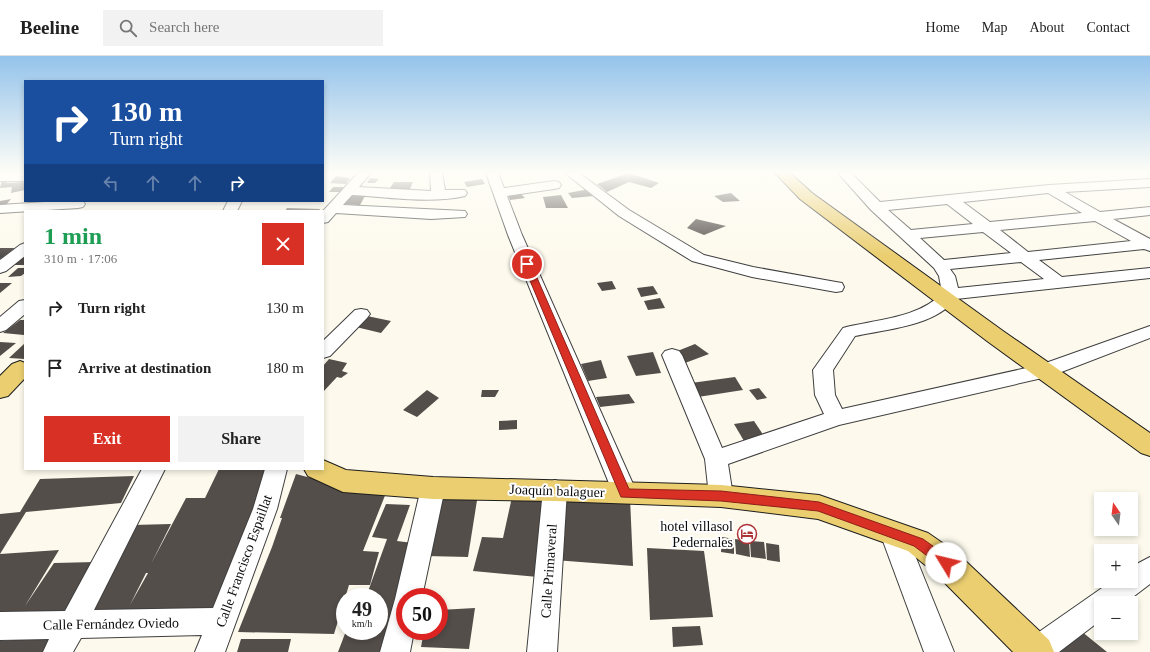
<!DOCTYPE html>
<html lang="en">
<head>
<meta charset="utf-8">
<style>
  :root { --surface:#fff; --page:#f2f2f2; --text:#222; --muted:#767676; --line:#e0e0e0; --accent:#d93025 }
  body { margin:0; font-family:"Times New Roman",serif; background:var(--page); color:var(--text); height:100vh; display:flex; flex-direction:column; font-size:15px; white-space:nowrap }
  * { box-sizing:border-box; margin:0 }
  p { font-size:13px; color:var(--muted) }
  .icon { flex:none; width:22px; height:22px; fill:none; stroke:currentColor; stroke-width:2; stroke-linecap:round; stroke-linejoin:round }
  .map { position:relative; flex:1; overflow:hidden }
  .panel { position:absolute; left:24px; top:154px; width:300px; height:260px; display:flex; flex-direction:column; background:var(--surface); border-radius:0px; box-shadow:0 2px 6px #0003 }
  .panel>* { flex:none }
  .hud { position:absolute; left:24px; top:24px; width:300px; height:122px; border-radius:0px; box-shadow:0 2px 6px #0003; background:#1a4fa0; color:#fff; overflow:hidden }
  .needle { width:26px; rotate:346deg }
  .fabs { position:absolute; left:1094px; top:436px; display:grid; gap:8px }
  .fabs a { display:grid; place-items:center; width:44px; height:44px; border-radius:0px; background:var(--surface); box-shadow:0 2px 6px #0003; font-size:20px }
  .speed { position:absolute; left:336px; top:532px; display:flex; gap:8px; font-size:20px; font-weight:700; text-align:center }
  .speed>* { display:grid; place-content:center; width:52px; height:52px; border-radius:50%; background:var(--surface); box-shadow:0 2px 6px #0003; line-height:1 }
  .speed small { font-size:10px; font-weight:400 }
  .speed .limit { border:6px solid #d22; background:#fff; color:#111 }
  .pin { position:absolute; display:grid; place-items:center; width:34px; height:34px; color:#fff; margin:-17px; border:2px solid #fff; border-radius:50%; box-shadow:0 1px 4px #0007 }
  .me { position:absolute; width:44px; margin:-22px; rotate:306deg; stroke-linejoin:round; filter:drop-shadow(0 0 3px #0008) }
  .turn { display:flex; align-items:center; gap:14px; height:84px; padding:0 20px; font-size:18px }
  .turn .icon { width:52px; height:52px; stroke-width:2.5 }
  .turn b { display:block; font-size:28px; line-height:34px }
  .lanes { display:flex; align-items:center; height:38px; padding:0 20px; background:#0003; justify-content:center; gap:20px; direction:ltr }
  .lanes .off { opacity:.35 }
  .round { display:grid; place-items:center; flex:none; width:42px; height:42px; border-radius:0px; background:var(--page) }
  .head { display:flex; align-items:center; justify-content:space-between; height:68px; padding:0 20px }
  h1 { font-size:24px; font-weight:600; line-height:30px; color:#1e9e55 }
  .cta { display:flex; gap:8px; margin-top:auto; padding:8px 20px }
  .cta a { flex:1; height:46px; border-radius:0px; background:var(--accent); color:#fff; font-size:16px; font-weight:600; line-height:46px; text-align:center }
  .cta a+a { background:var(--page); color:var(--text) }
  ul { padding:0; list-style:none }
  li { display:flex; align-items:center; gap:12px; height:60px; padding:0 20px }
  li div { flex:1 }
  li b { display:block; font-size:15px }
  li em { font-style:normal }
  header { display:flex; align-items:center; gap:24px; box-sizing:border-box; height:56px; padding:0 20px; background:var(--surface); border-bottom:1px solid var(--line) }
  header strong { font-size:19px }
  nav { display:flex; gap:22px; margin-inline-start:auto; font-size:14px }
  .search { width:280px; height:36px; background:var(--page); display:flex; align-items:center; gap:10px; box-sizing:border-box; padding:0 14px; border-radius:0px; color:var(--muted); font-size:15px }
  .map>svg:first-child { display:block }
  .building { fill:#544e4a; fill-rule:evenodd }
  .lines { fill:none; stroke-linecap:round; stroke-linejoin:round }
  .minor-casing { stroke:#3f3f3f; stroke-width:2 }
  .major-casing { stroke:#1d1d1d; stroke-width:2 }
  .minor { fill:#fff; fill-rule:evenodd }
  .major { fill:#eace70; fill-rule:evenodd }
  .route { fill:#d93025; stroke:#8d1f18 }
  .labels { text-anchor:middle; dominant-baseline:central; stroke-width:4; stroke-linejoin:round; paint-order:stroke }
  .near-street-label { font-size:14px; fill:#0c0c0c; stroke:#fff }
  .near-poi-label { font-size:14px; fill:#0c0c0c; stroke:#fff; text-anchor:end }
</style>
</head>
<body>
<header>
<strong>Beeline</strong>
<div class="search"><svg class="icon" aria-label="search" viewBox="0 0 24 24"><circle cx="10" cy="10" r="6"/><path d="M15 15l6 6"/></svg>Search here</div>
<nav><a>Home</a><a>Map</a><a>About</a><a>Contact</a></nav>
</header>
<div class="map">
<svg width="1150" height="596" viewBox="0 0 1150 596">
  <rect width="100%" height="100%" fill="#fdfaed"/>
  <g class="building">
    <path d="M629,117l30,10 -8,5 -22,-6 -22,10 -10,-8z"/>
    <path d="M336,120l14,2 -4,6 -16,-1z"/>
    <path d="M370,122l9,1 -4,4h-8z"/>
    <path d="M9,123l-3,4 19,-1v8l-14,3 1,-6 -12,1 2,-8z"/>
    <path d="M482,123l3,5 -18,3 -3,-5z"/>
    <path d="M394,126h19l-4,9h-21z"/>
    <path d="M333,131h11l-4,5h-11z"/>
    <path d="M589,133l5,7 -22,2 -4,-5z"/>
    <path d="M731,137l9,8 -17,1 -9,-6z"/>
    <path d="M521,138l4,4 -15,2 -2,-5z"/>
    <path d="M561,139l7,13h-22l-3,-11z"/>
    <path d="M346,140h19l-5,9 -20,-1z"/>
    <path d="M11,143l-5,6 -6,1v-5z"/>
    <path d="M287,152l33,1 -1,2h-34z"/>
    <path d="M696,163l30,7 -22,9 -17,-7z"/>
    <path d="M0,192h15l-15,11z"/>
    <path d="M25,199v10h-12z"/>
    <path d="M18,212h7v5l-4,3 -13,1z"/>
    <path d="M612,225l4,8 -14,2 -5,-8z"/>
    <path d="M0,227h12l-12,10z"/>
    <path d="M653,230l5,8 -17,3 -4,-9z"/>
    <path d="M660,242l5,10 -17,2 -4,-9z"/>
    <path d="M367,260l24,5 -10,12 -25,-6z"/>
    <path d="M20,264h5l-1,15 -21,-2z"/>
    <path d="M0,286l16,1 -16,13z"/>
    <path d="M25,287v16l-16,-1z"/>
    <path d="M695,288l14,10 -24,9 -10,-11z"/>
    <path d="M653,296l8,21 -25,3 -9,-20z"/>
    <path d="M329,303l18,4 -5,8 6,2 -7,5 -4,-1 -14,15v-26z"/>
    <path d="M601,304l6,18 -19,3 -7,-17z"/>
    <path d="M735,321l8,13 -45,7 -7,-14z"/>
    <path d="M759,332l8,10 -10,2 -8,-10z"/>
    <path d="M427,334l12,8 -22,19 -14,-7z"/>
    <path d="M482,334h17l-4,7h-14z"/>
    <path d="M629,338l6,9 -35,4 -4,-10z"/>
    <path d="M517,364v9l-18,1v-9z"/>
    <path d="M754,365l10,15 -20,5 -10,-17z"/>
    <path d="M219,413h50l-53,142 -131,6 47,-92 39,-1 -20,40 35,-66h19zM146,517h2l-18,32z"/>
    <path d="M296,418l64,17 26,2 -23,58 16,1 -9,33h-21l-15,49 -96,-2 34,-85 10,-29h-2z"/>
    <path d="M134,420l-13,27 -95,9 -26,42v-40l20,-2 20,-33z"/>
    <path d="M478,438l-10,63 -42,-1 12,-60z"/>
    <path d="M559,440l71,2 3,68 -79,-6z"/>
    <path d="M512,441l36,2 -10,78 -65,-6 9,-34 21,1z"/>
    <path d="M386,448l24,1 -13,36 16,2 -30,109h-45l8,-21h33v-34h-13l21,-58 -15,-2z"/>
    <path d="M722,481l12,2v15l-13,-2z"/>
    <path d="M735,483l14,2 1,16 -14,-3z"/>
    <path d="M750,485l14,1 2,17 -15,-2z"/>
    <path d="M766,487l13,2 1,17 -13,-2z"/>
    <path d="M647,492l57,3 9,66 -63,3z"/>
    <path d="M59,494l-34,56 29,-43 41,-1 -26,50 -69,2v-60z"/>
    <path d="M475,552l-6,41 -48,-2 3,-16h15v-21z"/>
    <path d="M700,570l3,19 -30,2 -1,-20z"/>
    <path d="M1081,575l26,21h-48z"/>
    <path d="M53,581l-9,15h-44v-11z"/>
    <path d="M241,583h50l-3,13h-51z"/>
  </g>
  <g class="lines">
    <g class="minor-casing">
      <g id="minor">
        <rect x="0" y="117" width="25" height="8"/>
        <path d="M358,117h13l-12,14 72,4 -1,-18h12l3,17h20l2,3 -2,3c-34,8 -78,1 -113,-1l-9,10 122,6 2,3 -2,3 -34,2 -95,-6 -8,9 -5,1v-12z"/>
        <path d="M486,117h12l6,15 50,-7 5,1 2,3 -2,3 -5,1 -47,7 15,39 115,258 -4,7 -8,3 -8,-3 -4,-7 -105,-258z"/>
        <path d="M565,117h14l50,37 75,45 49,12 83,15 6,1 2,4 -2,4 -6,1 -84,-15 -60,-16 -73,-45z"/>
        <path d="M838,117h13l29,29 169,-17 101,-6v8l-85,5 35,20 50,-5v8l-37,4 37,20v12l-6,-2 -105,11 23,17 88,-9v10l-194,21c-22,27 -68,30 -101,37l-22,34 2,25 7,14 198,-44 110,-39v12l-99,38 -212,49 -111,39 5,32 -4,7 -8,3 -8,-3 -4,-7 -4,-37 -43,-104 3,-4 7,-2 7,2 3,4 40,93 102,-34 -9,-19 -2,-25 30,-42c29,-8 78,-10 99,-35l-3,-17 -5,-8 -63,-58zM1048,137l34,20 -92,9 -27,-20zM947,148l26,20 -62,6 -23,-20zM1095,165l36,20 -103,11 -28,-22zM983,176l28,21 -67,7 -24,-22zM1021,206l23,17 -86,9 -3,-12 -5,-7z"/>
        <path d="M60,145h23l2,3 -2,3 -5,1 -78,5v-8z"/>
        <path d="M228,145h14l-5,10h-14z"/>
        <path d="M25,187v13l-19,15 -6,2v-13l20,-15z"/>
        <path d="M25,244v14l-19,16 -6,2v-15l19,-16z"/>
        <path d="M361,253l6,1 3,4 -3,4 -37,38 -7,2v-17l32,-31z"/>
        <path d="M142,413h23l-71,141 119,-2 40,-99 12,-40h22l-10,40 -52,143h-30l7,-17 -121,3 -8,14h-30l6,-13 -49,1v-28l65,-1z"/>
        <path d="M433,422l8,3 4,7 -23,109h-17v34h9l-4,21h-30l15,-53 26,-111 4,-7z"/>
        <path d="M555,424l8,3 4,7 -10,162h-30l16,-162 4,-7z"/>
        <path d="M893,466l9,3 4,8 48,119h-30l-44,-119 4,-8z"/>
        <path d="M1150,501v27l-25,19h-24v17l-42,32h-37l4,-11 86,-60h19v-14z"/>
      </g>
    </g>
    <g class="major-casing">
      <g id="major">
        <path d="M775,117h15l22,20 191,138 147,102v23l-9,-3 -154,-112 -187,-142z"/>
        <path d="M20,305l5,2v15l-17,18 -8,2v-22l12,-12z"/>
        <path d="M323,404l23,10 87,7 288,8 98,10 109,38 29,20 92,87 5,12h-41l-78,-79 -27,-22 -90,-32 -97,-12 -166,-6 -122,-2 -90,-7 -35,-16 -4,-7h19z"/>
      </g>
    </g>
    <use href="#minor" class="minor"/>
    <use href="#major" class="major"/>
  </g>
  <linearGradient id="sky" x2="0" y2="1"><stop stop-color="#94c3eb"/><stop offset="0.58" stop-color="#fefdf7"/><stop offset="1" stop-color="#fefdf7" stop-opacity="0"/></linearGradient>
  <rect width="1150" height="200" fill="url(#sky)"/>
  <path class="route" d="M527,205l4,3 98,225 92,2 98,11 104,37 28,20 1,4 -1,4 -5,1 -4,-1 -28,-21 -96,-35 -97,-10 -100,-4 -98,-233z"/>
  <defs>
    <g id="hotel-ring" transform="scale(1)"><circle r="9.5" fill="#fff" stroke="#ae3337" stroke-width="1.5"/><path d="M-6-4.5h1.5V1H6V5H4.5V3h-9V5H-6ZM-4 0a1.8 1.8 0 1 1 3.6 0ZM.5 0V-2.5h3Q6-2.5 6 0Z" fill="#ae3337"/></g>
  </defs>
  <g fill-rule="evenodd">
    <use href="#hotel-ring" x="747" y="478"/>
  </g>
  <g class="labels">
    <g class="near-street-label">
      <text transform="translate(557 435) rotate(2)">Joaquín balaguer</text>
      <text transform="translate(244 505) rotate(-70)">Calle Francisco Espaillat</text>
      <text transform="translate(549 515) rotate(-86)">Calle Primaveral</text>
      <text transform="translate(111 568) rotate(-1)">Calle Fernández Oviedo</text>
    </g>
    <g class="near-poi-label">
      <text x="733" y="470">hotel villasol<tspan x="733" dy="16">Pedernales</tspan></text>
    </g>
  </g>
</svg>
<div class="fabs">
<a><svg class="needle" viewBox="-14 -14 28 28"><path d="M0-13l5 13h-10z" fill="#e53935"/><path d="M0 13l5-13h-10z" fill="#767676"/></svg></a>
<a>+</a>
<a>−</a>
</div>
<div class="speed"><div>49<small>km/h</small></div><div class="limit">50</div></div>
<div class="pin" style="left:527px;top:208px;background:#d93025"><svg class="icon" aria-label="arrive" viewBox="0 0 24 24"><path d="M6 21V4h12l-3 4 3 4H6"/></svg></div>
<svg class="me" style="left:946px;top:507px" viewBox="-20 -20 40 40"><circle r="19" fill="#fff"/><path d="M0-13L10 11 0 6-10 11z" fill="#d93025"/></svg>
<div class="hud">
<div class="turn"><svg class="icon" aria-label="right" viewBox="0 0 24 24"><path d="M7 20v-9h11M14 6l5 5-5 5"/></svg><div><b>130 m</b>Turn right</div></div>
<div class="lanes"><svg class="icon off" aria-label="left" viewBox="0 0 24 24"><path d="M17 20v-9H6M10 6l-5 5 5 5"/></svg><svg class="icon off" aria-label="ahead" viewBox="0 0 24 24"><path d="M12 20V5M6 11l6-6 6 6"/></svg><svg class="icon off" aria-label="ahead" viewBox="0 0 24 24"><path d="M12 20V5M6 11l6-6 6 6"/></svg><svg class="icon" aria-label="right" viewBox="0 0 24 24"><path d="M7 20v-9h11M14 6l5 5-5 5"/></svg></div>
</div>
<section class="panel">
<div class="head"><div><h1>1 min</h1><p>310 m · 17:06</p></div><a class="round" style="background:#d93025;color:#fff"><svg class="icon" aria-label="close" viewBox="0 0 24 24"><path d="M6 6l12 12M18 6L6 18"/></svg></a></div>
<ul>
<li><svg class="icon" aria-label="right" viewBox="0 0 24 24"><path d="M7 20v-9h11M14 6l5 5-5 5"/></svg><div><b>Turn right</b></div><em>130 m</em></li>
<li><svg class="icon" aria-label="arrive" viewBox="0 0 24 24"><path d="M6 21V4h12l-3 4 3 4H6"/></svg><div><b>Arrive at destination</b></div><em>180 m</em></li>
</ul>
<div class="cta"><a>Exit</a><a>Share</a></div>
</section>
</div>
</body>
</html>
